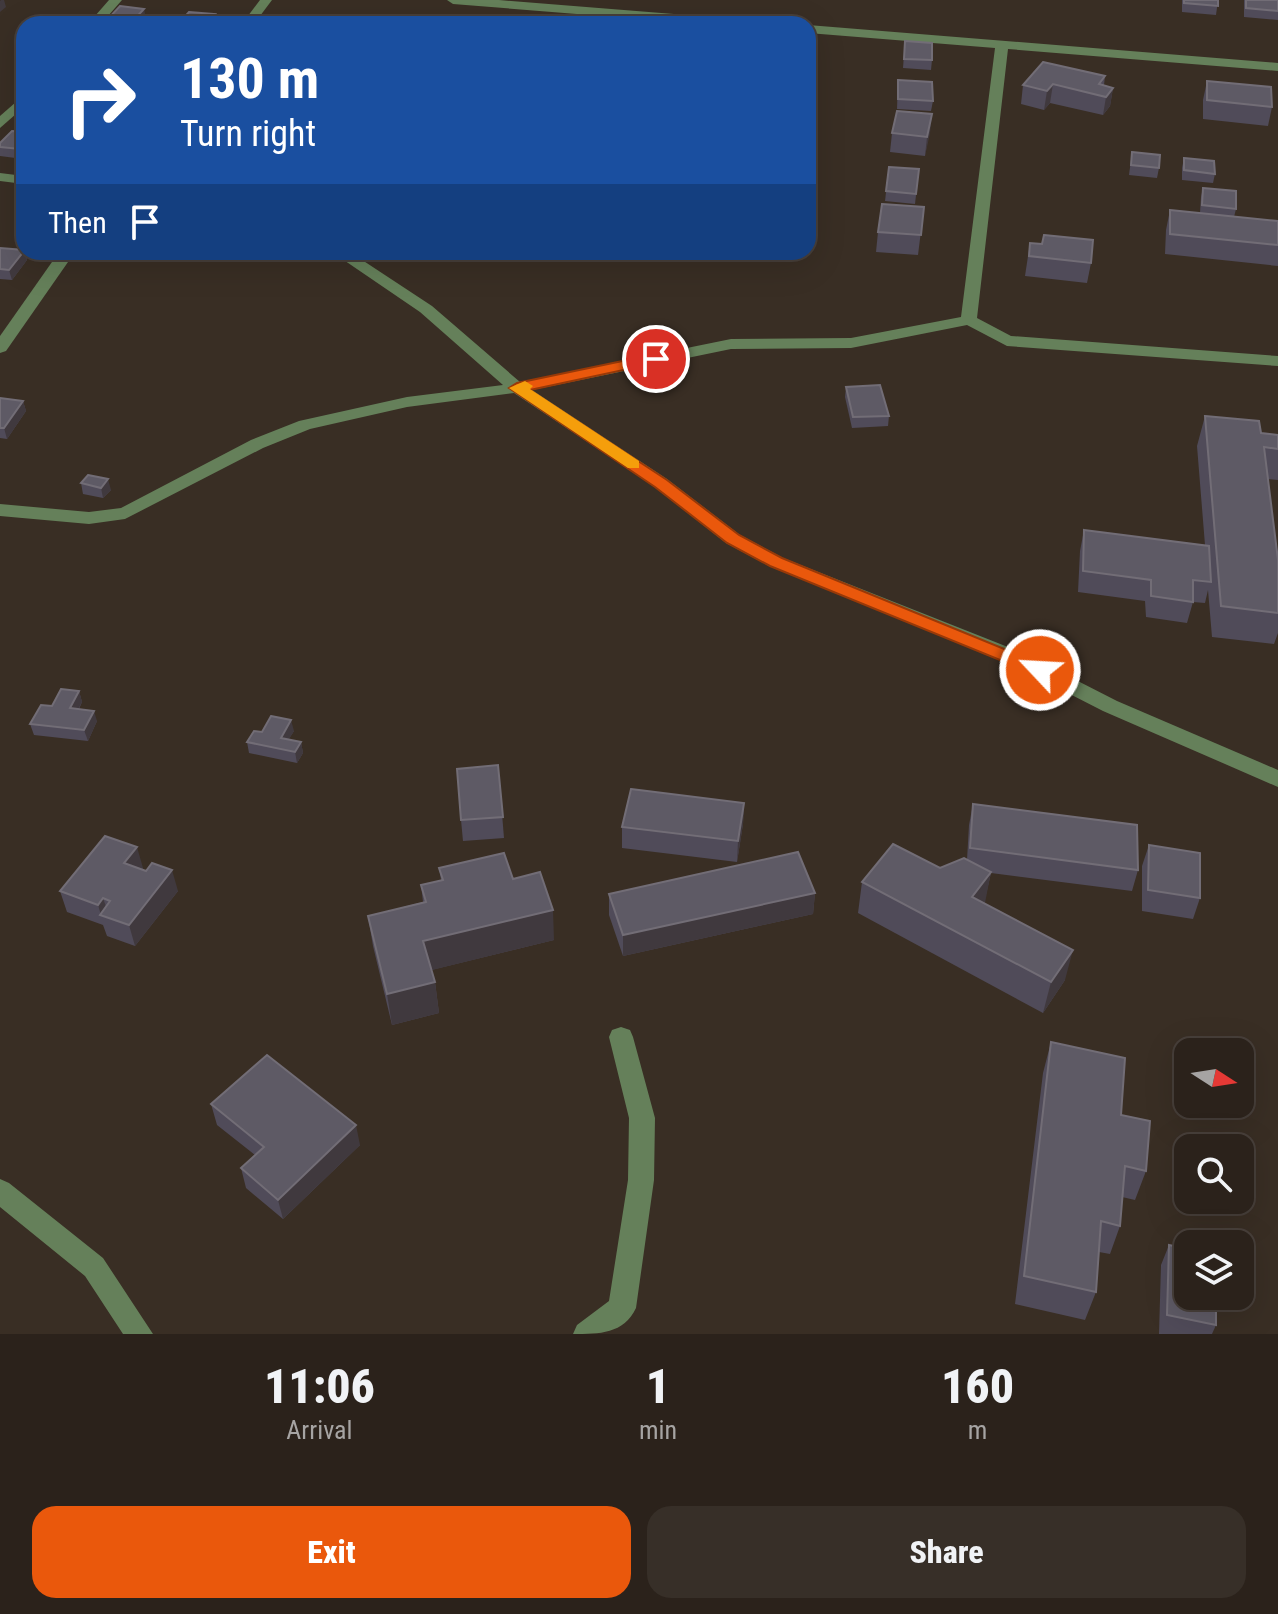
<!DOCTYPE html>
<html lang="en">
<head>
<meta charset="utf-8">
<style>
  :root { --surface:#2b221b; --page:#372f28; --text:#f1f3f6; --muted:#a6a4a3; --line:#473f3a; --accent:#ea580c }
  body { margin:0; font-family:"Roboto Condensed",sans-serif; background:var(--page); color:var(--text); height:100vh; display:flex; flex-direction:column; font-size:30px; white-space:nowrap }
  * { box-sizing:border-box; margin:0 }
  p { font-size:26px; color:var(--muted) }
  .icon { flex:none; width:44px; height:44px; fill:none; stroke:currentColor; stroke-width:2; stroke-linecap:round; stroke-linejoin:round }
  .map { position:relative; height:1334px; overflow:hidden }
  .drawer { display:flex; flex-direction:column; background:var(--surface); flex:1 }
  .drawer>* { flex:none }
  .top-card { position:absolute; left:16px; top:16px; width:800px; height:244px; border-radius:24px; box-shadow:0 8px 32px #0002,0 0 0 2px var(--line); background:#1a4fa0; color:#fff; overflow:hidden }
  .needle { width:52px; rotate:102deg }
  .fabs { position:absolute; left:1174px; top:1038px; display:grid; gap:16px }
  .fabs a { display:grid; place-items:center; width:80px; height:80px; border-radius:16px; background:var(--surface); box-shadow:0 8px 32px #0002,0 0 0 2px var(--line); font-size:40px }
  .pin { position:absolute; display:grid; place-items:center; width:68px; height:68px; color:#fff; margin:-34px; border:4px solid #fff; border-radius:50%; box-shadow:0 2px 8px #0007 }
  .me { position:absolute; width:88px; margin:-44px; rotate:295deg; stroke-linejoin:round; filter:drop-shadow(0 0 6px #0008) }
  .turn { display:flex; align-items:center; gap:28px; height:168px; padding:0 32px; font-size:36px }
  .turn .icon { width:104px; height:104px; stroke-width:2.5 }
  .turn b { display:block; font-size:56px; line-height:68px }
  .then { display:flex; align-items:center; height:76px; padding:0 32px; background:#0003; gap:16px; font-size:30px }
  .eta { display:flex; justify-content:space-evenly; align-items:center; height:136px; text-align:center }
  .eta b { font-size:48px; font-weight:800; line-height:56px }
  .primary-button { display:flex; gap:16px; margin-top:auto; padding:16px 32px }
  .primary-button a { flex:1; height:92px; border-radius:24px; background:var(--accent); color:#fff; font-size:32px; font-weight:800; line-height:92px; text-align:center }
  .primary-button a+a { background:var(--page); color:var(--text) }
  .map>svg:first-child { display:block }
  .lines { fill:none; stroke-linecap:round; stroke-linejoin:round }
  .minor { fill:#65805a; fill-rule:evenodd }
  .wall { fill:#504b59 }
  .shaded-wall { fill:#40393e }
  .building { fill:#5e5a65; stroke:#726d76; stroke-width:2 }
  .route { fill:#ea580c; stroke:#983908; stroke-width:2 }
  .slow { fill:#f59e0b }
</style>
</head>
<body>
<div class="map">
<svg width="1278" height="1334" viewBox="0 0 1278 1334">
  <rect width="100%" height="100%" fill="#392e24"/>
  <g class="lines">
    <g class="minor">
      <path d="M109,0h13l-21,24h-13z"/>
      <path d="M260,0h12l-18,24h-12z"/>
      <path d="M447,0h52l250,20 6,4h-53l-249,-20z"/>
      <path d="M808,25l470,38v8l-270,-22 -31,269 34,18 267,20v10l-271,-20 -40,-21 -116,23 -120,1 -199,41 135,89 73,56 43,23 240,95 94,48 161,69v17l-175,-76 -94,-48 -240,-97 -43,-23 -71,-56 -141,-94 -107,14 -97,22 -47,19 -138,71 -36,5 -89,-8v-12l89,8 32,-4 130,-68 48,-19 108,-24 96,-12 -83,-73 -88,-60h18l82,54 88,76 211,-43 120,-1 110,-21 34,-269 -187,-15z"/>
      <path d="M24,95v12l-24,21v-12z"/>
      <path d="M0,173l24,3v8l-24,-3z"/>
      <path d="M59,252h16l-69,99 -6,2v-17z"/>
      <path d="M621,1027l9,3 3,7 22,81 -1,62 -18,128c-12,26 -37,26 -63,26l4,-9 32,-24 19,-121 1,-62 -20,-81 3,-7z"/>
      <path d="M0,1179l9,4 94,75 50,76h-30l-38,-58 -85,-69z"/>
    </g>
  </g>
  <g class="wall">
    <path d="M1182,0h36l-2,15 -34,-3z"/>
    <path d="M1244,0h34v20l-34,-3z"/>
    <path d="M146,18l-6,6h-34v-3z"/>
    <path d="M905,41l27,19 -1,10 -28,-2z"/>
    <path d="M1105,76l-1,9 9,3 -3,18 -7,9 -53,-12 -6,7 -23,-6 2,-19z"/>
    <path d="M898,80l35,21 -2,10 -34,-2z"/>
    <path d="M1207,81l65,26 -4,19 -65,-7v-19z"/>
    <path d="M932,114l-7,42 -35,-4 2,-19z"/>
    <path d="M24,132v26l-1,1 -23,-3v-13z"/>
    <path d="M1132,152l27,16 -2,10 -28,-3z"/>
    <path d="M1184,158l31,16 -2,9 -31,-3v-12z"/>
    <path d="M889,167l30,2 -4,35 -30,-3z"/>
    <path d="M1203,188l33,21 -2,8 44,4v45l-113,-12 1,-24 4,-20 30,3 1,-16z"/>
    <path d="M924,207l-6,48 -42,-3 2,-20z"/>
    <path d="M1030,243l61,20 -4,20 -62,-7z"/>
    <path d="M0,248l25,4 2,8 -15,20 -12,-1z"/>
    <path d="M846,387l43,29 -1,10 -36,2 -7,-31z"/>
    <path d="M0,398l23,3 3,10 -19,28 -7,-1z"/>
    <path d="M1205,416l56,17 17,2v45l-10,-1 10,81v73l-4,11 -62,-7 -4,-47 -3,13 -12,-1 -6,21 -41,-6 -1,-16 -67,-9 2,-41 4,-21 121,15 -8,-99z"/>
    <path d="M81,483l30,7 -8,8 -20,-4z"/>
    <path d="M79,691l3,11 -3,7 18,12 -9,20 -54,-6 -4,-11 22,-18z"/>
    <path d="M294,731l-6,9 13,2 2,11 -6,10 -48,-10 -2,-11 15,-10z"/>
    <path d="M498,765l6,73 -41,3 -2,-21z"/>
    <path d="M744,803l-1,21 -6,38 -115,-14v-21z"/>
    <path d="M973,804l165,66 -6,21 -141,-18 -7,30 81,77 -22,33 -185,-100 4,-31 78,-14 27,-8 2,-35z"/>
    <path d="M1149,845l51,53 -7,21 -51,-8v-45z"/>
    <path d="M143,868l-1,2 36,21 -43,55 -28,-10 -4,-11 -36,-13 -7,-21z"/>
    <path d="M439,868l74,11 41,61 -123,30 4,12 4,31 -47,12 -19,-79 -5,-30 55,-14 -2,-17 20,-5z"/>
    <path d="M815,893l-2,21 -190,42 -14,-41v-21z"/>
    <path d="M1051,1042l70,73 25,56 -11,29 -13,-3 -2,29 -10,28 -11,-2 -3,40 -11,28 -70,-16 28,-231z"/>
    <path d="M211,1104l149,41 -77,74 -37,-31 -5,-20 14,-13 -38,-30z"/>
    <path d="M1169,1245l47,80 -4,9h-53l2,-69z"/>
  </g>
  <g class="shaded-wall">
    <path d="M1,0h3l2,7 -6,5v-11z"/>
    <path d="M144,9l2,9 -6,6h-9z"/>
    <path d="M215,14l1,10h-10z"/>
    <path d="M1053,84l-3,19 -6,7 3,-19z"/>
    <path d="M1113,88l-3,18 -7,9 3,-18z"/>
    <path d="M932,114l-2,19 -5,23 2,-19z"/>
    <path d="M24,145v13l-1,1 -3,-10z"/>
    <path d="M24,251l3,9 -15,20 -3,-10z"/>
    <path d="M23,401l3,10 -19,28 -3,-11z"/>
    <path d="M108,479l3,11 -8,8 -2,-10z"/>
    <path d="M79,691l3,11 -9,17 -3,-11z"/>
    <path d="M94,711l3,10 -9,20 -4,-11z"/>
    <path d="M291,720l3,11 -11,18 -2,-11z"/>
    <path d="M301,742l2,11 -6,10 -2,-11z"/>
    <path d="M744,803l-1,21 -6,38 1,-21z"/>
    <path d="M137,847l6,21 -13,17 -6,-22z"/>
    <path d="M172,870l6,21 -43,55 -6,-21z"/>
    <path d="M991,872l-6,31 -19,25 6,-31z"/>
    <path d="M815,893l-2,21 -190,42v-21z"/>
    <path d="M103,898l7,20 -9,-3 -3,-10z"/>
    <path d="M553,910l1,30 -126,31 -5,-30z"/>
    <path d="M1073,950l-8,30 -22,33 8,-31z"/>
    <path d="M435,982l4,31 -47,12 -5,-31z"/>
    <path d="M356,1125l4,20 -77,74 -5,-19z"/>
  </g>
  <g class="building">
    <path d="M1184,0h34v6l-34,-3z"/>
    <path d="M1246,0h32v11l-32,-3z"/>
    <path d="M120,6l24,3 -13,14 -25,-2z"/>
    <path d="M189,12l26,2 -9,10h-28z"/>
    <path d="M905,41l27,2v17l-28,-1z"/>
    <path d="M1043,62l62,14 -6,8 14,4 -7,9 -53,-13 -6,7 -24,-6z"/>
    <path d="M898,80l34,2 1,19 -35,-2z"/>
    <path d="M1207,81l64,6 1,20 -65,-7z"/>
    <path d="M897,111l35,3 -5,23 -35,-4z"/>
    <path d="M12,131l12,1v13l-4,4 -20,-2v-4z"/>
    <path d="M1132,152l28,3 -1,13 -28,-3z"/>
    <path d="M1184,158l30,3 1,13 -31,-4z"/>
    <path d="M889,167l30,2 -3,25 -30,-3z"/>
    <path d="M1203,188l33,3v18l-34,-4z"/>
    <path d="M882,204l42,3 -3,28 -43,-3z"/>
    <path d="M1170,210l108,11v24l-108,-11z"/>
    <path d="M1044,235l49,5 -2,23 -62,-7 1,-13 12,1z"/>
    <path d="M0,248l24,2v1l-15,19 -9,-1z"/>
    <path d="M880,385l9,31 -36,1 -7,-30z"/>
    <path d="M0,398l23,3 -19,27h-4z"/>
    <path d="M1205,416l54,5 2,12 17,2v14l-14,-2 14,113v53l-57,-7z"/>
    <path d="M88,475l20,4 -7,9 -20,-5z"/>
    <path d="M1084,530l125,16 2,36 -18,-2v22l-42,-6v-16l-68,-9z"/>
    <path d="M61,689l18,2 -9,17 24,3 -10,19 -54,-6 11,-19 11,1z"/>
    <path d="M271,716l20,4 -10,18 20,4 -6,10 -48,-10 7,-11 8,1z"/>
    <path d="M498,765l5,52 -42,3 -4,-51z"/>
    <path d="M631,789l113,14 -6,38 -116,-14z"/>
    <path d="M973,804l164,21 1,45 -168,-22z"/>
    <path d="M105,836l32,11 -13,16 22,8 6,-8 20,7 -43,55 -29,-10 10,-14 -7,-3 -5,7 -38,-14z"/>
    <path d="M893,844l47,24 24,-10 27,14 -19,25 101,53 -22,32 -189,-100z"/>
    <path d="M1149,845l51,8v45l-52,-8z"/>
    <path d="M798,852l17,41 -192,42 -14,-41z"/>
    <path d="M504,853l9,26 27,-7 13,38 -130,31 12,41 -48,12 -19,-78 58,-14 -5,-17 22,-5 -4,-12z"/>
    <path d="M1051,1042l74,16 -4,57 29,6 -4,50 -21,-5 -5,60 -19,-5 -5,71 -72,-16z"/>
    <path d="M267,1055l89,70 -78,75 -37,-32 23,-21 -53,-43z"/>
    <path d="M1169,1245l19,4v47h28v29l-49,-10z"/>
  </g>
  <path class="route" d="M656,354l5,1v7l-131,28 137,90 72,55 43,23 264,108 3,4 -3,4h-12l-264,-108 -43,-23 -72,-56 -146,-99 8,-5z"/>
  <path class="slow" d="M525,381l8,5 -3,3 109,72v7h-11l-119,-80z"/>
</svg>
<div class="fabs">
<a><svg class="needle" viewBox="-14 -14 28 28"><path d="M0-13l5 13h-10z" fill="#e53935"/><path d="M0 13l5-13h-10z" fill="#a6a4a3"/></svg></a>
<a><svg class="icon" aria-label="search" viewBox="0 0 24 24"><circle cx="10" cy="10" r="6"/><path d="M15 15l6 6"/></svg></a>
<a><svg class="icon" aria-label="layers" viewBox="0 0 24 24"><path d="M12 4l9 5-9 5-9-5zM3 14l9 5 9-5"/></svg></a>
</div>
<div class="pin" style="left:656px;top:359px;background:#d93025"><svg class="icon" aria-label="arrive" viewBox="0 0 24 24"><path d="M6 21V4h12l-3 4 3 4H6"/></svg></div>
<svg class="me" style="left:1040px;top:670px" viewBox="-20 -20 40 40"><circle r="17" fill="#ea580c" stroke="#fff" stroke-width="3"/><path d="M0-11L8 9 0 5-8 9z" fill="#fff"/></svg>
<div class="top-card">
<div class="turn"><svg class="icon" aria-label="right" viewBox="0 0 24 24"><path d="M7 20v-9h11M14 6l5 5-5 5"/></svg><div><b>130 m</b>Turn right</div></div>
<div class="then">Then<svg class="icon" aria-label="arrive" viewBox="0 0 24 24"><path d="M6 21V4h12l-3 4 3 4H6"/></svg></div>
</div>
</div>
<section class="drawer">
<div class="eta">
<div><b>11:06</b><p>Arrival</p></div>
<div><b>1</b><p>min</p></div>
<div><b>160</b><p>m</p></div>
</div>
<div class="primary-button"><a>Exit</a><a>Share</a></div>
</section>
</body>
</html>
